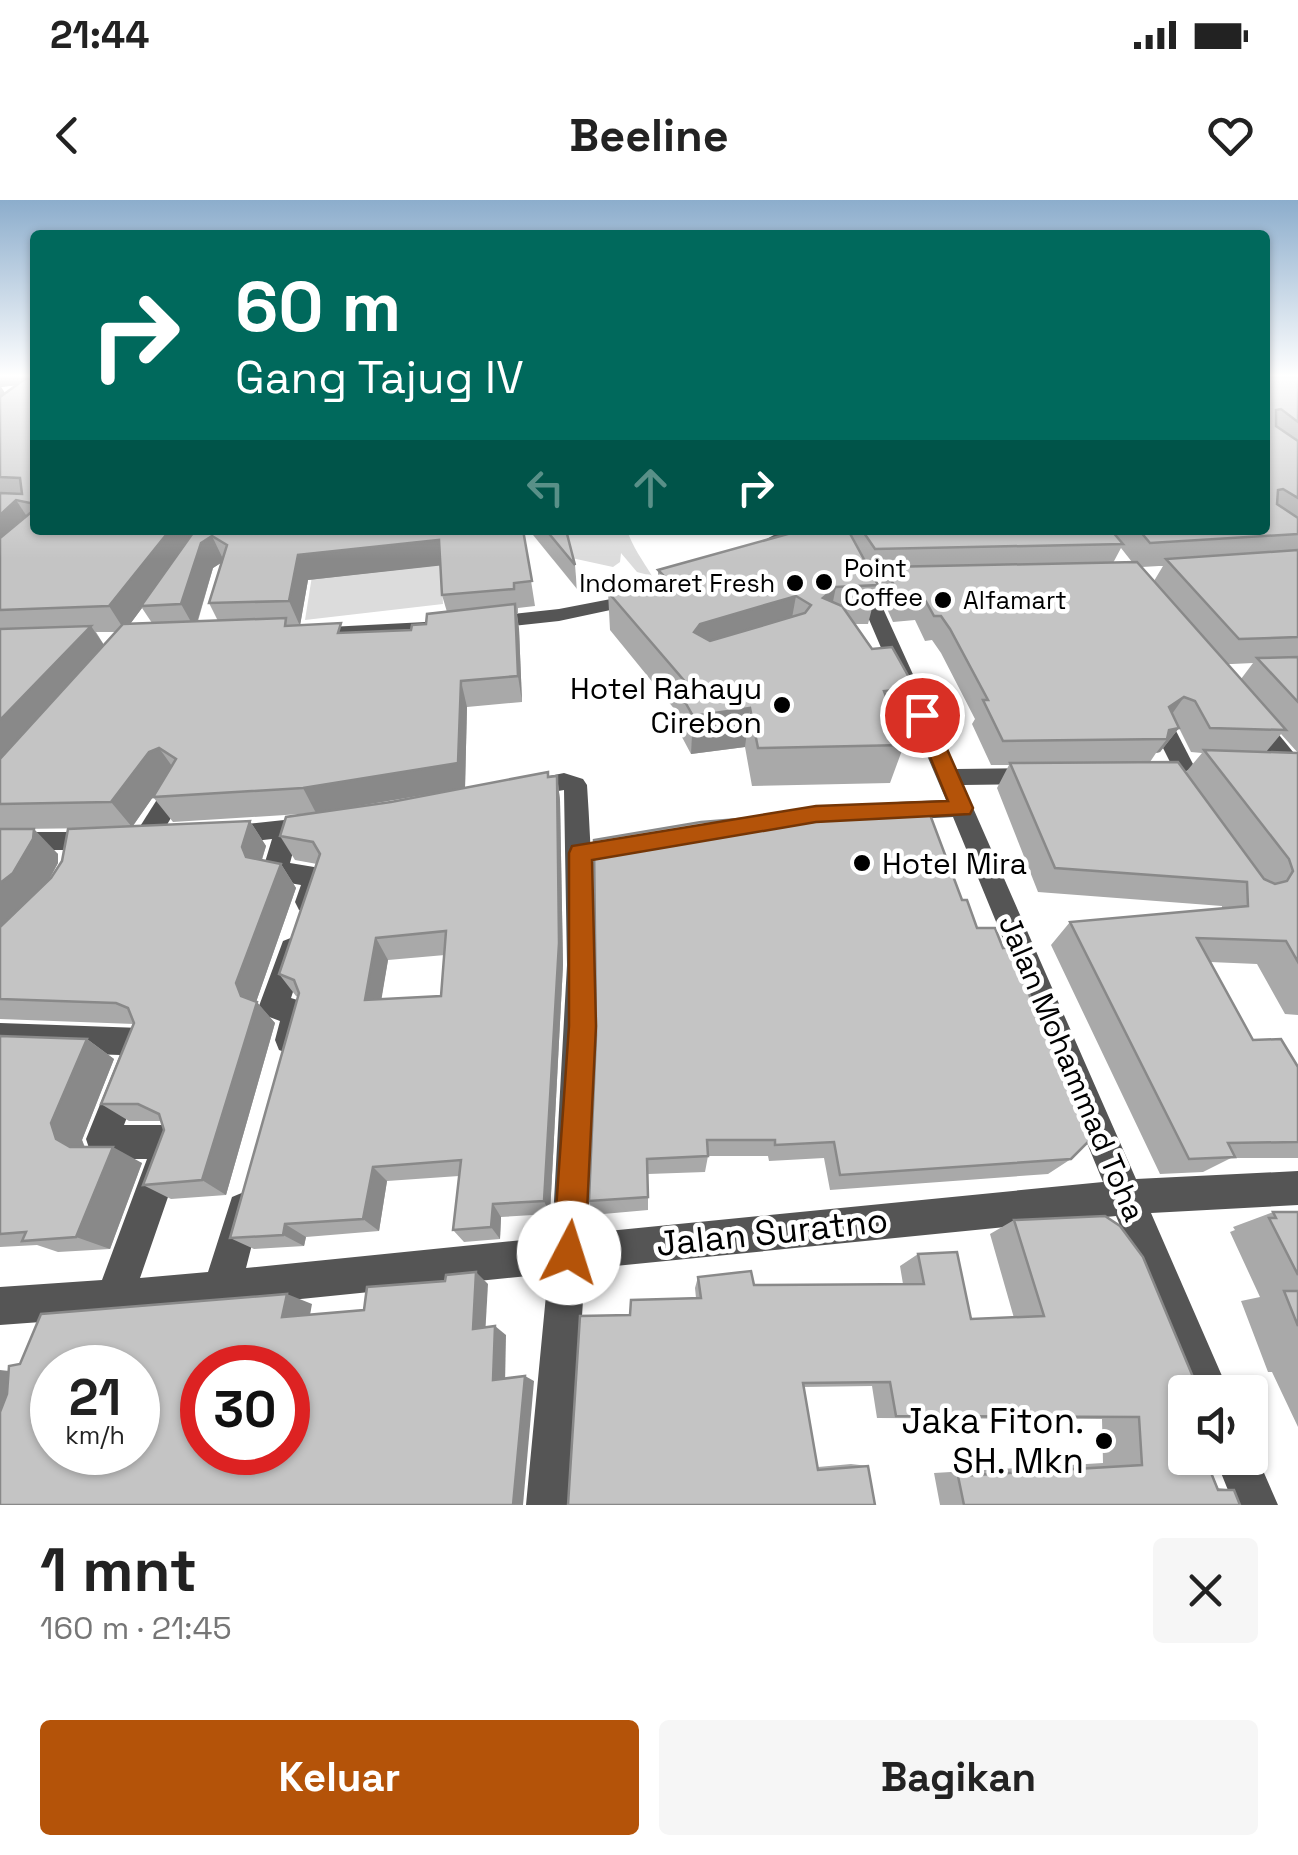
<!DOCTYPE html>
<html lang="id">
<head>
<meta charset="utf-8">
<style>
  :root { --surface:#fff; --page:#f6f6f6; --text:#222; --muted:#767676; --accent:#b45309 }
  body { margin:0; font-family:"Space Grotesk",sans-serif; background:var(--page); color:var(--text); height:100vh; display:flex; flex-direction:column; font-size:38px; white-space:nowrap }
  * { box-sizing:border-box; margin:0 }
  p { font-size:32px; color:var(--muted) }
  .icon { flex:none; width:55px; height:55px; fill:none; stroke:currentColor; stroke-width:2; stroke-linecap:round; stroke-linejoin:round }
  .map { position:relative; height:1305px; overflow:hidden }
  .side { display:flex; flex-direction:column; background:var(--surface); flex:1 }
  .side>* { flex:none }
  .guide { position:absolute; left:30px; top:30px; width:1240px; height:305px; border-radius:10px; box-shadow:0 2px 8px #0004; background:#00695c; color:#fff; overflow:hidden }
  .controls { position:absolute; left:1168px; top:1175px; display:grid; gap:20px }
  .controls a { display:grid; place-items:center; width:100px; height:100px; border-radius:10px; background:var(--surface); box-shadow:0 2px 8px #0004; font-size:50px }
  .speed { position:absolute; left:30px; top:1145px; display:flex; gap:20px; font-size:50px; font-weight:700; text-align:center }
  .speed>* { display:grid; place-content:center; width:130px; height:130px; border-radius:50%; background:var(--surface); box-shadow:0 2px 8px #0004; line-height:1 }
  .speed small { font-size:25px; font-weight:400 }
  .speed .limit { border:15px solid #d22; background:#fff; color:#111 }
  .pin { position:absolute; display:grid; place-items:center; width:85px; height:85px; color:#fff; margin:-42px; border:5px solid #fff; border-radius:50%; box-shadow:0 2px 10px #0007 }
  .me { position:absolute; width:110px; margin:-55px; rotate:5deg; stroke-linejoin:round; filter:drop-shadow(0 0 8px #0008) }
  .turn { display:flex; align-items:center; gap:35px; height:210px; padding:0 40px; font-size:45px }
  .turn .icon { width:130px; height:130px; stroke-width:2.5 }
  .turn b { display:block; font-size:70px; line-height:85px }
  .lanes { display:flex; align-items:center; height:95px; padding:0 40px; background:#0003; justify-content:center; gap:50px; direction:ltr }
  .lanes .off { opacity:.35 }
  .round { display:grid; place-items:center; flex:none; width:105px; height:105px; border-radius:10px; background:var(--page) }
  .headline { display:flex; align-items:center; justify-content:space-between; height:170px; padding:0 40px }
  h1 { font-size:60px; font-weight:600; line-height:75px }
  .button { display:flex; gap:20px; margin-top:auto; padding:20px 40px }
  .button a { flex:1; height:115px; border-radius:10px; background:var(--accent); color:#fff; font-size:40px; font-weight:600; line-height:115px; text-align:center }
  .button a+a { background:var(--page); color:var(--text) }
  .status { display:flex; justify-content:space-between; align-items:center; height:70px; padding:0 50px; background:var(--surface); direction:ltr }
  .status svg { height:28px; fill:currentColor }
  header { display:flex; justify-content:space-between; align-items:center; height:130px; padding:0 40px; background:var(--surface); font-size:45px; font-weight:600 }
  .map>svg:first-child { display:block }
  .green { fill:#dcdcdc }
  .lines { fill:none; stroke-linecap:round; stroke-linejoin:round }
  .minor { fill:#555; fill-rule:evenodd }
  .wall { fill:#a9a9a9; fill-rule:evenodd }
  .shaded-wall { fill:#898989 }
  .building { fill:#c4c4c4; stroke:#898989; stroke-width:2.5; fill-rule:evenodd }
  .route { fill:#b45309; stroke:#753606; stroke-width:2.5 }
  .poi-dot { fill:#000; stroke:#fff; stroke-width:4 }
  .labels { text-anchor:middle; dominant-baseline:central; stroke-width:9; stroke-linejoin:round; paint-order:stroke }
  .far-poi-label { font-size:25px; fill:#000; stroke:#fff; text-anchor:start }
  .poi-label { font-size:30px; fill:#000; stroke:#fff; text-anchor:end }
  .street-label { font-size:30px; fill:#000; stroke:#fff }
  .near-street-label { font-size:35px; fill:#000; stroke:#fff }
  .near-poi-label { font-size:35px; fill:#000; stroke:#fff; text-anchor:end }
</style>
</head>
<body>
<div class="status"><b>21:44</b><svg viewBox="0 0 49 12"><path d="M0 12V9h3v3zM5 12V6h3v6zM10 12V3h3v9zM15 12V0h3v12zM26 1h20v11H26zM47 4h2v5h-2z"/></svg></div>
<header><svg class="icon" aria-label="back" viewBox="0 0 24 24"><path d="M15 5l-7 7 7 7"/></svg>Beeline<svg class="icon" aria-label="heart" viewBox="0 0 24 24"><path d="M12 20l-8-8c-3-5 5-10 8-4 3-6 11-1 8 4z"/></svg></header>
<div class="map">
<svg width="1298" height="1305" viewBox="0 0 1298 1305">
  <rect width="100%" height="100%" fill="#fff"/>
  <g class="green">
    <path d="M541,330h86c5,16 16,31 25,46l-15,-4 -16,-19 -1,9 -7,5 -46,-10z"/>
    <path d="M441,362l2,42 -138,16 7,-44z"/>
  </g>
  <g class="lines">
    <g class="minor">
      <path d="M783,330h20l-39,25h-12v-8z"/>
      <path d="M820,330h16l35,52 85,187 79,-1 11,8 -11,8 -72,1 173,394 162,-8v34l-147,8 78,179h-40l-73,-176 -531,53 -15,236h-44l22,-231 -385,39 -163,12v-38l102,-7 45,-121h-44l-12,-5 -5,-15 34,-84 -120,-4v-28l141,5 11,4 4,10 -32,83h41l16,8 5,12 -46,133 68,-6 24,-75 12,-5 12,5 5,12 -15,59 306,-31 15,-272 -3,-175 -36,6 -12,-8 4,-6 44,-9 19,6 4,6c10,150 8,298 1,448l515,-51 -150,-365 -56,3 -12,-9 12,-9 49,-2 -93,-218z"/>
      <path d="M642,393l6,1v8l-89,19 -75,8 -9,-6 9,-6 75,-8z"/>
      <path d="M445,421l9,6 -2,4 -142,9 -9,-6 9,-6z"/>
      <path d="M1254,512l8,2 36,44v24l-8,-2 -44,-56 -3,-5 3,-5z"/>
      <path d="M1166,525l8,2 19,37 -3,6 -8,2 -8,-2 -19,-38z"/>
      <path d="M178,577l12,8 -33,57h-18l-3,-7 3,-7 31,-49z"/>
      <path d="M312,617l9,3 3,6 -3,6 -24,5 -7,26 36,6 4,7 -13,34 -9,3 -9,-3 -4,-8 6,-17 -35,-6 -4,-7 10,-33 -45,5 -9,-2 -3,-7 3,-7 9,-2z"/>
      <path d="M0,632h73l9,2 3,7 -3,7 -9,2h-73z"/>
      <path d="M293,737l10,4 4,8 -16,49 16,5 5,10 -11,37 -11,4 -11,-4 -4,-10 5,-19 -16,-6 -5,-9 24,-65z"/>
      <path d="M1251,1243l27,62h-44l-19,-47h35z"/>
    </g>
  </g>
  <g class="wall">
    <path d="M0,176h35v154h488l12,76 -17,2v6h-1l2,15 3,73 -55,5 -2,81 92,-12 3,24 3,165 -13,249 -49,3 -1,22 -36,3 -11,-12 6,-54 -72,5 -8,50 -73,6 -2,9 -50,3 -24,-11 68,-241 -2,-1 -17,-22 38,-110 -22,-4 -15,-24 111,-34 57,-11 -132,22 -143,9 -20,-25 4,-6 -24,35 117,-5 16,25 -4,14 19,4 15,24 -40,114 19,21 -49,172 -55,4 -28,-14 21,-55 -3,-9h-32l-28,-17 33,-80 -134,-5zM16,185l-11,8 -4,-6zM222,362l-13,41 9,18h-20l15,-53zM440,365l2,30 5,17 -36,18 -66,3 -45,-8 8,-45zM142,408l10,15 -22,1zM96,432h21l-13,13zM97,628l-48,52 9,-17v-9l-38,-25zM445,755l-4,41 -60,3 7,-39z"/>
    <path d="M1265,176h33v639l-13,-1 -28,-50 -47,-2 43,78 45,27v91h-67l-28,14 -43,2 -109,-229 19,-23 152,-14v-2l-184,-14 -41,-104 12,-23h-18l-19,-41 3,-5 -34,-66 -9,-13 -7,1 -10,-21 -22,2 -14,-31 5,-18h-13l7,12 -10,39h-13l17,25 43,39 -14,39h-4l7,18 -14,38 -138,3 -7,-39 -54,7 -16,-30 1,-13 -66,-81 -2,-38 50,-13v-9l144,-40h463zM1121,348l11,14 -19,1zM1159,366h4l-9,15 -12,-14zM1253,463l-12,16 -13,-15h4zM1178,526l13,26 11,1 -16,19 -36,-10 6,-9 4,-1 19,-24zM1281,534l17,19 -32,-1z"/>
    <path d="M529,330h37l9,35 2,24z"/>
    <path d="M962,700l15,28 94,231 -23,15 -218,16 -6,-32 -55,3 -1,-5h-60l-3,16 -57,2v36l-56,5 -3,-14z"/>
    <path d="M0,836l87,3 27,20 -32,81 3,7 57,16 -32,86 -52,3 -21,-7 -37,2z"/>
    <path d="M1273,1012h25v215l-26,-55h-4l-27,-71 19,-4 -30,-65 5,-2 -2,-3z"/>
    <path d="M1014,1020l184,169 -19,2 39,97 16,2 6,15h-300l-6,-32 169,-10 -1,-44 -225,-1 -5,-32 -69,1 15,80 33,-3 17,2 -300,39 62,-190 66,-17 -1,-10 3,-11 56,8 149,-1 -3,-18 18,-12 53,65 43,-1 -24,-84z"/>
  </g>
  <g class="shaded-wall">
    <path d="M0,176h35v7l-34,4 9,14 -10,9z"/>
    <path d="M16,300l16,24 -32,32v-41z"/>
    <path d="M170,330h31l-60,76 1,2 -17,23 -16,-25z"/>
    <path d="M212,336l12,25 -11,7 -18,61 -14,-25 20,-61z"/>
    <path d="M439,340l6,25 -137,15 -8,46 -11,-25 9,-46z"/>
    <path d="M836,387l-8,38 -5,-27z"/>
    <path d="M796,396l-7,38 -97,37 2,-39 6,-8z"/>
    <path d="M515,404l4,25 3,73 -4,-26z"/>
    <path d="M91,426l17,25 -108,119v-50z"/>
    <path d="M461,481l6,26 -2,81 -149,25 -13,-25z"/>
    <path d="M1184,497l-17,24 2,-14z"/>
    <path d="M750,508l-5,39 -54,7 2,-38z"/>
    <path d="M1179,528l-19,24 -4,1 11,-14 2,-9z"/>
    <path d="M159,548l18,25 -10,4 -35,50 -21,-25 38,-50z"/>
    <path d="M557,576l3,24 3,165 -13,249 -6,-13z"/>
    <path d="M250,621l16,25 -8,25 -12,-14 -4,-10z"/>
    <path d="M34,629l24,25v9l-18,33 -40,35v-48z"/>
    <path d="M281,664l15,24 -41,117 2,-3 18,21 -49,172 -24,-15 34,-197z"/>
    <path d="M376,738l12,22 -10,60 -13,-20z"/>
    <path d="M87,839l27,20 -32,81 5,15 -31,-16 -5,-16z"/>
    <path d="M113,947l29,16 -32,86 -34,-12z"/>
    <path d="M373,967l14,14 -8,50 -16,-12z"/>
    <path d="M493,1004l8,13 -1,22 -9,-12z"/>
    <path d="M285,1024l21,13 -2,9 -21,-11z"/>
    <path d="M476,1072l12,12 -3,53 -12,-8z"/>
    <path d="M287,1094l25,10 -4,22 -26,-9z"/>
    <path d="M495,1126l11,9 -1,49 -12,-4z"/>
    <path d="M0,1170l18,2 -18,45z"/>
    <path d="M525,1176l9,5 -11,124h-10z"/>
  </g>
  <g class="building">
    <path d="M1265,176h33v46l-17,-13 -5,1v16l22,15v57l-15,-9 -5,1 -1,14 21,14v16l-148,9 -11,-13h126z"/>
    <path d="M25,179h10v125l-19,-4 -16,15v-22l22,1 -2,-16 -20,-1v-80z"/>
    <path d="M35,309v21h135l-61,76 -109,4v-72z"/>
    <path d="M195,330h328l9,51 -18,2v6l-72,6 -3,-55 -141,15 -9,46 -80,2 18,-58 -15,-9 -11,7 -20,61 -40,2z"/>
    <path d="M546,330h20l9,35z"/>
    <path d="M802,330h46l30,55 -42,2 -13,11 19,8 30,43 20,-2 23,41 -31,3 20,54 -146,3 -8,-40 -57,8 -17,-30 11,-2 -79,-92 57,-15 -7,-7zM796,396l15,9 -6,8 -95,28 -16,-9 6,-8z"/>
    <path d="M862,330h249l12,14 -248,5z"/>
    <path d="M1298,350v87l-59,2 -73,-80z"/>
    <path d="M1137,362l149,168 -76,-2 -15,-27 -11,-4 -15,10 10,21 -10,2 -2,9 -164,2 -20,-41h5l-38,-71 -9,-13h-7l-11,-20 -23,2 -15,-31z"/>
    <path d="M515,404l3,72 -57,5 -3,82 -155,25 -150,9 23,-38 -17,-11 -10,4 -38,50 -111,2v-45l123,-135 163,-6 -1,8 56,-3 -3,10 73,-3 1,-5 14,-1 1,-10z"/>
    <path d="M91,426l-91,94v-91z"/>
    <path d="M1298,457v45l-41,-44z"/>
    <path d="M1204,550l94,3v209l-12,-21 -89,-3 56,102 28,-1 17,28v75l-70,1 7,14 -46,2 -119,-237 178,-16 -1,-24 -192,-14 -45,-105 168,-1 86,117 11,5 12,-3 6,-10 -4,-12z"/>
    <path d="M548,572v5l9,-1 2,167 -15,258 -51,3 -2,23 -38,3 8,-70 -88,7 -10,52 -78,5 -2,11 -53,3 69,-245 -5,-13 -15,-6 41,-120 -7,-12 -33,-6 6,-19 105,-15zM446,731l-5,65 -76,4 11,-62z"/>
    <path d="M926,604l36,96h5l10,28h18l8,20 7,-1 32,79h5l43,101 -2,15 -17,17 -231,16 -6,-33 -59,3v-5h-68l1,16 -61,3 1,38 -59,4 7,-166 -2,-195 107,-18z"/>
    <path d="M250,621l-8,26 4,10 35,7 -45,119 5,13 16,6 -55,178 -59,5 21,-55 -5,-16 -21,-10h-37l33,-81 -6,-15 -12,-5 -116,-4v-72l51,-49 11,-17 6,-32z"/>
    <path d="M0,629h34l-1,10 -20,34 -13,10z"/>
    <path d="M0,836l87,3 -36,84 5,16 14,8h43l-37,90 -54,4 4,-9 -26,2z"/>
    <path d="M1273,1012h25v63l-29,-57h7z"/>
    <path d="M1105,1016l15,10 23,31 55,132h-20l7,17v52h20l13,32h16l6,15h-276l-6,-29 184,-11 -3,-48 -243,-1 -6,-34 -87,1 15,87 50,-4 7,39h-307l12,-189 50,-1 1,-15 70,-2 -3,-21 53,-6 3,14 170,-1 -6,-30 39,-2 14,67 73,-3 -30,-96z"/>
    <path d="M476,1072l-3,57 22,-3 -2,54 32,-4 -12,129h-513v-93l7,-18 2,-28 11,-2 21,-50 246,-20 -5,23 82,-7 3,-23 78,-6 1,-6zM52,1168h86v84h-86zM202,1168h86v84h-86z"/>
    <path d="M1284,1091h14v35z"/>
  </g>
  <linearGradient id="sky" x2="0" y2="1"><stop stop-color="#8cadcc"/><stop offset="0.49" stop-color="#fff"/><stop offset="1" stop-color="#fff" stop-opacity="0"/></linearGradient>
  <rect width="1298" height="359" fill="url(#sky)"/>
  <path class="route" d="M922,509l10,6 41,93 -3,6 -154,8 -224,38 4,166 -11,227 -4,12 -12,5 -12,-5 -4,-12 16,-227v-173l3,-7 244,-40 132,-5 -35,-86z"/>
  <g class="poi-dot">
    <circle cx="824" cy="382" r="10"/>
    <circle cx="795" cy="383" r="10"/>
    <circle cx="943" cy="400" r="10"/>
    <circle cx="782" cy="505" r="10"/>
    <circle cx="862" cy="663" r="10"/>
    <circle cx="1104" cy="1241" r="10"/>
  </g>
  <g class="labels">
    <g class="far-poi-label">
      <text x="844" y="368">Point<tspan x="844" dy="29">Coffee</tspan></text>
      <text x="775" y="383" text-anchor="end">Indomaret Fresh</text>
      <text x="963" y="400">Alfamart</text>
    </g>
    <g class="poi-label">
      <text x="762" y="488">Hotel Rahayu<tspan x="762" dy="34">Cirebon</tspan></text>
      <text x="882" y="663" text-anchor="start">Hotel Mira</text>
    </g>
    <g class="street-label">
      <text transform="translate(1072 868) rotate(67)">Jalan Mohammad Toha</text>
    </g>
    <g class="near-street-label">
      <text transform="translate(772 1032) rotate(-6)">Jalan Suratno</text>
    </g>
    <g class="near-poi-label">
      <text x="1084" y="1221">Jaka Fiton.<tspan x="1084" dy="40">SH. Mkn</tspan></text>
    </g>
  </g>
</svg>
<div class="controls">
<a><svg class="icon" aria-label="sound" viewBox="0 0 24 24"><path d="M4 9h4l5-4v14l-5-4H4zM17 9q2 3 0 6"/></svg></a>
</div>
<div class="speed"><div>21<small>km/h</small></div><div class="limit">30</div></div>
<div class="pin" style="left:922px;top:515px;background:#d93025"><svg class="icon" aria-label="arrive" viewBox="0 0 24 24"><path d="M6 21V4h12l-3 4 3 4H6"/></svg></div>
<svg class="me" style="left:569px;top:1053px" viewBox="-20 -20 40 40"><circle r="19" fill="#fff"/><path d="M0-13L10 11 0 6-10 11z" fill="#b45309"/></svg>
<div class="guide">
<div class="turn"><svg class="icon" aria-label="right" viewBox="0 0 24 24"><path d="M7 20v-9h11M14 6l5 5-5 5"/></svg><div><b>60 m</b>Gang Tajug IV</div></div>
<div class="lanes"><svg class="icon off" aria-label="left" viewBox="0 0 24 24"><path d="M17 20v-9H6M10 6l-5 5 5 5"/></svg><svg class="icon off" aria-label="ahead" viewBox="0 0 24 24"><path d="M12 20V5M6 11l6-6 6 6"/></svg><svg class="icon" aria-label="right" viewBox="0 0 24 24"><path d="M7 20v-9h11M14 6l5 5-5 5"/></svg></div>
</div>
</div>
<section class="side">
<div class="headline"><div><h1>1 mnt</h1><p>160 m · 21:45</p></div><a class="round"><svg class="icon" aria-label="close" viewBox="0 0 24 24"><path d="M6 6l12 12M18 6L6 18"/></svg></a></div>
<div class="button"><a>Keluar</a><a>Bagikan</a></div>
</section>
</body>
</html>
